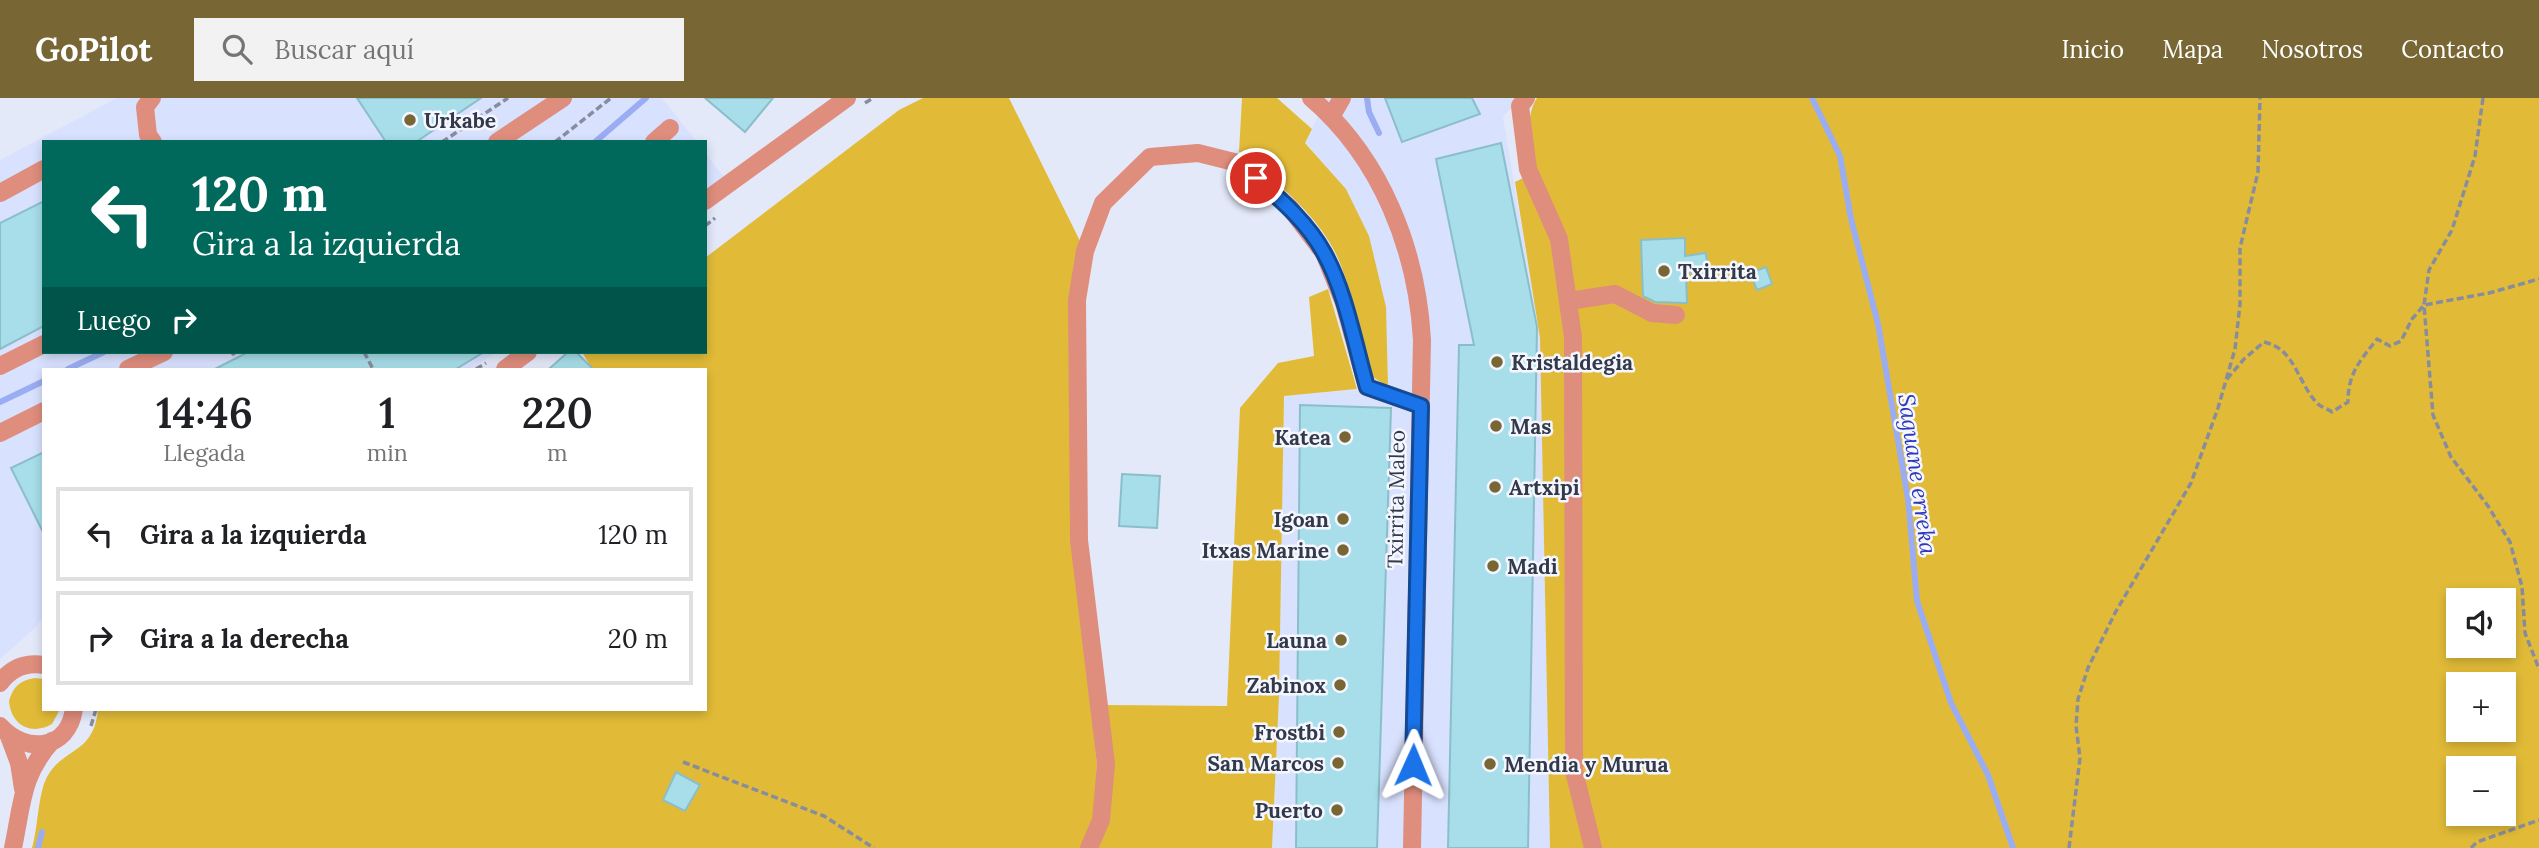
<!DOCTYPE html>
<html lang="es">
<head>
<meta charset="utf-8">
<style>
  :root { --surface:#fff; --page:#f2f2f2; --text:#202124; --muted:#757577; --line:#e0e0e0; --accent:#786735 }
  body { margin:0; font-family:Lora,serif; background:var(--page); color:var(--text); height:100vh; display:flex; flex-direction:column; font-size:26px; white-space:nowrap }
  * { box-sizing:border-box; margin:0 }
  p { font-size:23px; color:var(--muted) }
  .icon { flex:none; width:38px; height:38px; fill:none; stroke:currentColor; stroke-width:2; stroke-linecap:round; stroke-linejoin:round }
  .map { position:relative; flex:1; overflow:hidden }
  .panel { position:absolute; left:42px; top:270px; width:665px; height:343px; display:flex; flex-direction:column; background:var(--surface); border-radius:0px; box-shadow:0 4px 10px #0003 }
  .panel>* { flex:none }
  .banner { position:absolute; left:42px; top:42px; width:665px; height:214px; border-radius:0px; box-shadow:0 4px 10px #0003; background:#00695c; color:#fff; overflow:hidden }
  .controls { position:absolute; left:2446px; top:490px; display:grid; gap:14px }
  .controls a { display:grid; place-items:center; width:70px; height:70px; border-radius:0px; background:var(--surface); box-shadow:0 4px 10px #0003; font-size:35px }
  .pin { position:absolute; display:grid; place-items:center; width:60px; height:60px; color:#fff; margin:-30px; border:4px solid #fff; border-radius:50%; box-shadow:0 2px 7px #0007 }
  .me { position:absolute; width:77px; margin:-38px; rotate:1deg; stroke-linejoin:round; filter:drop-shadow(0 0 5px #0008) }
  .turn { display:flex; align-items:center; gap:24px; height:147px; padding:0 35px; font-size:32px }
  .turn .icon { width:91px; height:91px; stroke-width:2.5 }
  .turn b { display:block; font-size:49px; line-height:60px }
  .then { display:flex; align-items:center; height:66px; padding:0 35px; background:#0003; gap:14px; font-size:26px }
  .eta { display:flex; justify-content:space-evenly; align-items:center; height:119px; text-align:center }
  .eta b { font-size:42px; font-weight:600; line-height:49px }
  ul { padding:0; list-style:none }
  li { display:flex; align-items:center; gap:21px; height:94px; margin:0 14px 10px; padding:0 21px; border:4px solid var(--line); border-radius:0px }
  li div { flex:1 }
  li b { display:block; font-size:26px }
  li em { font-style:normal }
  header { display:flex; align-items:center; gap:42px; box-sizing:border-box; height:98px; padding:0 35px; background:var(--accent); color:#fff }
  header strong { font-size:33px }
  nav { display:flex; gap:38px; margin-inline-start:auto; font-size:24px }
  .search { width:490px; height:63px; background:var(--page); display:flex; align-items:center; gap:18px; box-sizing:border-box; padding:0 24px; border-radius:0px; color:var(--muted); font-size:26px }
  .map>svg:first-child { display:block }
  .built { fill:#d8e1fe }
  .green { fill:#e1bb38; fill-rule:evenodd }
  .lines { fill:none; stroke-linecap:round; stroke-linejoin:round }
  .stream { stroke:#9aadf2; stroke-width:6 }
  .building { fill:#a7dee9; stroke:#8abfca; stroke-width:2 }
  .path { stroke:#888d9d; stroke-width:3.5; stroke-dasharray:7 3.5; stroke-linecap:butt }
  .minor { stroke:#df8d7d; stroke-width:18 }
  .route-casing { stroke:#114b97; stroke-width:18 }
  .route { stroke:#1a73e8; stroke-width:12 }
  .poi-dot { fill:#786735; stroke:#f4f7ff; stroke-width:2.5 }
  .labels { text-anchor:middle; dominant-baseline:central; stroke-width:5; stroke-linejoin:round; paint-order:stroke }
  .poi-label { font-size:21px; font-weight:bold; fill:#343949; stroke:#f4f7ff; text-anchor:end }
  .street-label { font-size:21px; fill:#343949; stroke:#f4f7ff }
  .water-label { font-size:23px; font-style:italic; fill:#3038ba; stroke:#f4f7ff }
</style>
</head>
<body>
<header>
<strong>GoPilot</strong>
<div class="search"><svg class="icon" aria-label="search" viewBox="0 0 24 24"><circle cx="10" cy="10" r="6"/><path d="M15 15l6 6"/></svg>Buscar aquí</div>
<nav><a>Inicio</a><a>Mapa</a><a>Nosotros</a><a>Contacto</a></nav>
</header>
<div class="map">
<svg width="2539" height="750" viewBox="0 0 2539 750">
  <rect width="100%" height="100%" fill="#e4e9fa"/>
  <g class="built">
    <path d="M117,0h545l35,44h-653v210h453l-27,17h-426v247l-8,11 -36,32v-499z"/>
    <path d="M1327,0h193l-17,19 37,221 10,510h-278l7,-152 5,-300 103,-9 -41,-198 -41,-47z"/>
    <path d="M705,55l19,24 -19,14z"/>
  </g>
  <g class="green">
    <path d="M923,0h86l72,145 -12,51 4,246 24,224 -2,55 -13,29h-1050c6,-19 6,-55 15,-71 16,-30 47,-22 51,-68h607v-340h-113l-10,-17h123v-94l194,-148z"/>
    <path d="M1242,0h35l35,31 -7,14 41,46 23,47 17,71 2,80 -18,-12c-9,-36 -19,-91 -35,-123 -20,-40 -62,-73 -96,-100z"/>
    <path d="M1537,0h1002v750h-989l-10,-510 -25,-156 22,-11c-5,-24 -14,-51 0,-73zM2459,502h45v46h-45zM2459,586h45v46h-45zM2459,670h45v46h-45z"/>
    <path d="M1328,191l29,100 -73,7 -5,300 -7,152h-177l12,-143 120,1 13,-298 38,-45 36,-7 -5,-59z"/>
    <path d="M35,580l9,1v30h16l-8,15c-21,12 -41,1 -43,-23 4,-14 11,-21 26,-23z"/>
  </g>
  <g class="lines">
    <g class="stream">
      <path d="M1367,0l2,14 10,21"/>
      <path d="M1812,0l28,58 11,63 27,105 30,175 9,102 34,102 37,72 25,73"/>
      <path d="M595,44l51,-44"/>
      <path d="M68,271l36,-17"/>
      <path d="M0,304l44,-21"/>
      <path d="M38,750l4,-16"/>
    </g>
  </g>
  <g class="building">
    <path d="M357,0h124l-65,44h-30z"/>
    <path d="M705,0h68l-28,34z"/>
    <path d="M1385,0h87l8,16 -78,28z"/>
    <path d="M1501,45l36,184 -9,521h-80l11,-503h15l-38,-186z"/>
    <path d="M44,103v125l-44,23v-126z"/>
    <path d="M1685,140v18l21,-3 2,18 -22,2 1,30 -32,-1 -12,-6 -2,-56z"/>
    <path d="M1766,169l6,17 -15,6 -7,-17z"/>
    <path d="M248,254h236l-28,17h-241z"/>
    <path d="M568,254h8l17,17h-44z"/>
    <path d="M1300,307l91,3 -14,440h-81z"/>
    <path d="M44,354v82l-33,-66z"/>
    <path d="M1122,376l38,2 -3,52 -38,-2z"/>
    <path d="M676,674l24,13 -15,26 -22,-11z"/>
  </g>
  <g class="lines">
    <g class="path">
      <path d="M2483,0l-8,58 -23,74 -23,40 -5,35 9,110 18,42 37,49 22,36 12,45 3,46 14,36"/>
      <path d="M865,5l8,-5"/>
      <path d="M442,44l66,-44"/>
      <path d="M555,44l56,-44"/>
      <path d="M705,128l10,-8"/>
      <path d="M201,254h1"/>
      <path d="M232,254l1,2 3,-2"/>
      <path d="M364,254l9,17"/>
      <path d="M476,271l10,-6"/>
      <path d="M2227,281l17,-20 20,-17c32,7 33,41 54,62 3,3 10,5 14,8l16,-10c0,-29 12,-41 29,-63l13,7 11,-5 11,-22 12,-14 65,-12 50,-14"/>
      <path d="M91,628l5,-17"/>
      <path d="M683,664l141,54 50,32"/>
      <path d="M2069,750l11,-90 -4,-32 2,-27 10,-31 27,-55 76,-130 27,-75 17,-59 5,-45v-56l18,-76 2,-74"/>
      <path d="M2471,750l6,-6 62,-22"/>
    </g>
    <g class="minor">
      <path d="M152,0l-7,9 3,28 5,7"/>
      <path d="M1311,0c70,60 106,151 111,242l-10,508"/>
      <path d="M1526,0l-6,8 8,63 31,70 14,98 1,434 19,77"/>
      <path d="M1331,19l11,-19"/>
      <path d="M497,44l66,-44"/>
      <path d="M654,44l16,-14"/>
      <path d="M0,95l44,-24"/>
      <path d="M705,103l142,-103"/>
      <path d="M1568,203l47,-7 37,19 24,2"/>
      <path d="M0,268l44,-22"/>
      <path d="M128,271l36,-17"/>
      <path d="M505,271l23,-17"/>
      <path d="M0,335l44,-22"/>
      <path d="M0,585c11,-15 26,-21 44,-18"/>
      <path d="M0,628c25,28 68,25 74,-17"/>
      <path d="M9,638l10,27 4,26"/>
      <path d="M13,750c9,-42 8,-73 39,-107"/>
      <path d="M1089,750l12,-28 5,-56 -27,-224 -2,-240 8,-49 18,-48 47,-46 48,-4 40,10 52,45 34,45 20,50 23,84 54,19"/>
    </g>
  </g>
  <g class="lines">
    <g class="route-casing">
      <path id="route" d="M1256,80c25,22 52,45 68,75 21,37 31,92 43,134l54,19 -8,359"/>
    </g>
    <use href="#route" class="route"/>
  </g>
  <g class="poi-dot">
    <circle cx="410" cy="22" r="7"/>
    <circle cx="1664" cy="173" r="7"/>
    <circle cx="1497" cy="264" r="7"/>
    <circle cx="1496" cy="328" r="7"/>
    <circle cx="1345" cy="339" r="7"/>
    <circle cx="1495" cy="389" r="7"/>
    <circle cx="1343" cy="421" r="7"/>
    <circle cx="1343" cy="452" r="7"/>
    <circle cx="1493" cy="468" r="7"/>
    <circle cx="1341" cy="542" r="7"/>
    <circle cx="1340" cy="587" r="7"/>
    <circle cx="1339" cy="634" r="7"/>
    <circle cx="1338" cy="665" r="7"/>
    <circle cx="1490" cy="666" r="7"/>
    <circle cx="1337" cy="712" r="7"/>
  </g>
  <g class="labels">
    <g class="poi-label">
      <text x="424" y="22" text-anchor="start">Urkabe</text>
      <text x="1678" y="173" text-anchor="start">Txirrita</text>
      <text x="1511" y="264" text-anchor="start">Kristaldegia</text>
      <text x="1510" y="328" text-anchor="start">Mas</text>
      <text x="1331" y="339">Katea</text>
      <text x="1509" y="389" text-anchor="start">Artxipi</text>
      <text x="1329" y="421">Igoan</text>
      <text x="1329" y="452">Itxas Marine</text>
      <text x="1507" y="468" text-anchor="start">Madi</text>
      <text x="1327" y="542">Launa</text>
      <text x="1326" y="587">Zabinox</text>
      <text x="1325" y="634">Frostbi</text>
      <text x="1324" y="665">San Marcos</text>
      <text x="1504" y="666" text-anchor="start">Mendia y Murua</text>
      <text x="1323" y="712">Puerto</text>
    </g>
    <g class="street-label">
      <text transform="translate(1396 401) rotate(-89)">Txirrita Maleo</text>
    </g>
    <g class="water-label">
      <text transform="translate(1918 376) rotate(82)">Saguane erreka</text>
    </g>
  </g>
</svg>
<div class="controls">
<a><svg class="icon" aria-label="sound" viewBox="0 0 24 24"><path d="M4 9h4l5-4v14l-5-4H4zM17 9q2 3 0 6"/></svg></a>
<a>+</a>
<a>−</a>
</div>
<div class="pin" style="left:1256px;top:80px;background:#d93025"><svg class="icon" aria-label="arrive" viewBox="0 0 24 24"><path d="M6 21V4h12l-3 4 3 4H6"/></svg></div>
<svg class="me" style="left:1413px;top:667px" viewBox="-20 -20 40 40"><path d="M0-17L14 15 0 8-14 15z" fill="#1a73e8" stroke="#fff" stroke-width="4"/></svg>
<div class="banner">
<div class="turn"><svg class="icon" aria-label="left" viewBox="0 0 24 24"><path d="M17 20v-9H6M10 6l-5 5 5 5"/></svg><div><b>120 m</b>Gira a la izquierda</div></div>
<div class="then">Luego<svg class="icon" aria-label="right" viewBox="0 0 24 24"><path d="M7 20v-9h11M14 6l5 5-5 5"/></svg></div>
</div>
<section class="panel">
<div class="eta">
<div><b>14:46</b><p>Llegada</p></div>
<div><b>1</b><p>min</p></div>
<div><b>220</b><p>m</p></div>
</div>
<ul>
<li><svg class="icon" aria-label="left" viewBox="0 0 24 24"><path d="M17 20v-9H6M10 6l-5 5 5 5"/></svg><div><b>Gira a la izquierda</b></div><em>120 m</em></li>
<li><svg class="icon" aria-label="right" viewBox="0 0 24 24"><path d="M7 20v-9h11M14 6l5 5-5 5"/></svg><div><b>Gira a la derecha</b></div><em>20 m</em></li>
</ul>
</section>
</div>
</body>
</html>
